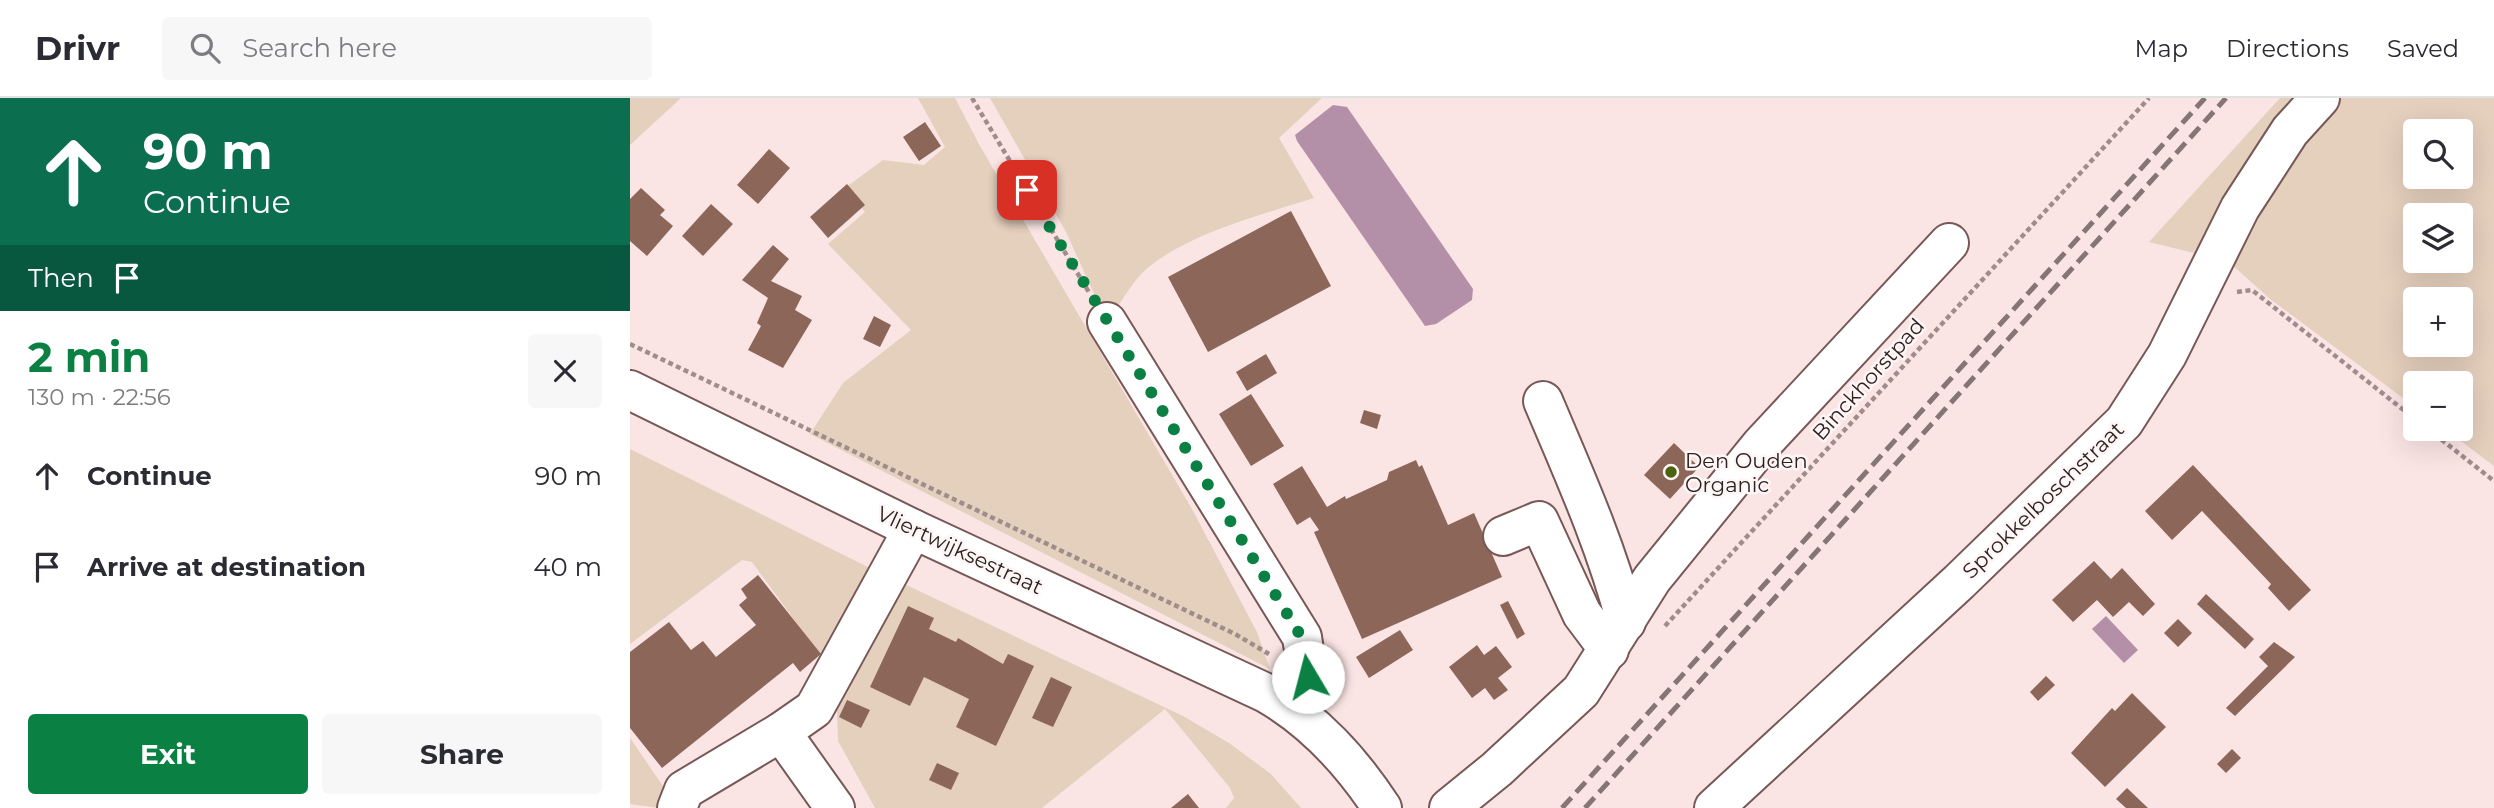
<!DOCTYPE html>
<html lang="en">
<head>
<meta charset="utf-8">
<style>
  :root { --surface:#fff; --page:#f7f7f7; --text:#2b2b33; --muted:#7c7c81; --line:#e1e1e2; --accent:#0b8043 }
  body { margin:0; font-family:Montserrat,sans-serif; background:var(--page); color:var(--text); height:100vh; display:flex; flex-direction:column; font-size:26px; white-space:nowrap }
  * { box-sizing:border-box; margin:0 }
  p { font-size:23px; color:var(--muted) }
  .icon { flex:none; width:38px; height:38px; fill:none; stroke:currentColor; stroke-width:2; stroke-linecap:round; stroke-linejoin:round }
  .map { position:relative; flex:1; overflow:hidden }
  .side { display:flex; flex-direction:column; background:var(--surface); width:630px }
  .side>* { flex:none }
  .guide { background:#0b6e4f; color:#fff; overflow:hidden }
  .buttons { position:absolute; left:1773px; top:21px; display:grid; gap:14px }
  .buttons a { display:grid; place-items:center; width:70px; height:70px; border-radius:7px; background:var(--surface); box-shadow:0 7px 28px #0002; font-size:35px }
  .pin { position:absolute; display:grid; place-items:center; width:60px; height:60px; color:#fff; margin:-30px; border-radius:14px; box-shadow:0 4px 10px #0006 }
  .me { position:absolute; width:77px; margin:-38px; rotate:352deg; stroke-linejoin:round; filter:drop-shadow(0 0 5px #0008) }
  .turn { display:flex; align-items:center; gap:24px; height:147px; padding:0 28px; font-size:32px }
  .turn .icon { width:91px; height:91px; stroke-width:2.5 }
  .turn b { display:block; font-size:49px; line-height:60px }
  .then { display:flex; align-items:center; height:66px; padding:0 28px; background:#0003; gap:14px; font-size:26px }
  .round { display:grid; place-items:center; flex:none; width:74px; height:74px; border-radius:7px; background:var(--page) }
  .head { display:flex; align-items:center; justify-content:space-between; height:119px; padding:0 28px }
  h1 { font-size:42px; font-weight:700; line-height:52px; color:var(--accent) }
  .action { display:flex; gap:14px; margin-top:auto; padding:14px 28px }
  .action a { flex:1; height:80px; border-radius:7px; background:var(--accent); color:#fff; font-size:28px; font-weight:700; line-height:80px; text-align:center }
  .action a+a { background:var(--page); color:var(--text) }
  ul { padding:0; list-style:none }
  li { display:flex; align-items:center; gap:21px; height:91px; padding:0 28px }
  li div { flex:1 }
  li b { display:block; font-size:26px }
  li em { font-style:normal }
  header { display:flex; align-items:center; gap:42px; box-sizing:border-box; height:98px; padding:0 35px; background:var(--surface); border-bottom:2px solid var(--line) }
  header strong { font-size:33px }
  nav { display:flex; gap:38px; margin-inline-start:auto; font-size:24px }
  .search { width:490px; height:63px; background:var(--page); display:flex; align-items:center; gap:18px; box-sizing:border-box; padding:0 24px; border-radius:7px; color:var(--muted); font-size:26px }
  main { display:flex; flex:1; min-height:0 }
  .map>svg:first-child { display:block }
  .green { fill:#e5cfbd; fill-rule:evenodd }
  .water { fill:#b390a7 }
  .building { fill:#8c6759 }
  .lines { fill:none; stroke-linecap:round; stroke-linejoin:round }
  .minor-casing { stroke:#775857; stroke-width:42 }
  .path { stroke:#9f8d8c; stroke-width:4.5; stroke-dasharray:5 3.5; stroke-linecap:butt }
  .minor { stroke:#fff; stroke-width:38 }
  .rail { stroke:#867575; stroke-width:5; stroke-dasharray:14 7; stroke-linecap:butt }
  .route { stroke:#0b8043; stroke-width:12; stroke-dasharray:0 21.6 }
  .poi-dot { fill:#4d620c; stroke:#fef6f6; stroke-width:2.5 }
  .labels { text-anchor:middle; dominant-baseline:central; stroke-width:5; stroke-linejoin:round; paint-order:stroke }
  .street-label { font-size:21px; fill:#2e2121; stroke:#fef6f6 }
  .poi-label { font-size:21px; fill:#2e2121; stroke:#fef6f6; text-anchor:start }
</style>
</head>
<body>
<header>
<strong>Drivr</strong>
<div class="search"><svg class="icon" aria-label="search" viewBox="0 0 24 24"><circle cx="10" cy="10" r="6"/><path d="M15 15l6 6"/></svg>Search here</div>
<nav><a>Map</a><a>Directions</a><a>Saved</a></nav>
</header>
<main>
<section class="side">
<div class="guide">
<div class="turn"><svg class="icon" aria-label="ahead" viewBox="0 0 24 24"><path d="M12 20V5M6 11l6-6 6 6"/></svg><div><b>90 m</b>Continue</div></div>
<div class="then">Then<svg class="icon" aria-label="arrive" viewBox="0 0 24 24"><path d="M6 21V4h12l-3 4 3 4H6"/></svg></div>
</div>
<div class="head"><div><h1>2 min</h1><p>130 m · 22:56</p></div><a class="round"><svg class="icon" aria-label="close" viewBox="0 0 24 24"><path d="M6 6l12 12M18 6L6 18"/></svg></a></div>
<ul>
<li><svg class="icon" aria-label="ahead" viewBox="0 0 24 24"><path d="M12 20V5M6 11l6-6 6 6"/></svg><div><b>Continue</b></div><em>90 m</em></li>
<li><svg class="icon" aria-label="arrive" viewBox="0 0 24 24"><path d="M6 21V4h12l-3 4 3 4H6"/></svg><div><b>Arrive at destination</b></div><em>40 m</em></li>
</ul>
<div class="action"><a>Exit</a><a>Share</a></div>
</section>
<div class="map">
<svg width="1864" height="710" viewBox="0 0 1864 710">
  <rect width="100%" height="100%" fill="#fbe5e4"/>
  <g class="green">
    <path d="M0,0h51l-51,47z"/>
    <path d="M288,0h37l25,48 212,363 65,123 13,37 -460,-235 33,-51 68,-53 -83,-86 37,-32 -20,-24 38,-28 41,5 21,-18z"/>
    <path d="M360,0h332l-43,40 35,60c-50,16 -123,35 -164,68 -17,13 -30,39 -43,56l-41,-90z"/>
    <path d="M1650,0h14l-28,37 -68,119 -49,-12z"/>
    <path d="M1708,0h156v368l-49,-37h15v-46h-45v24l-146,-109 -38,-34 73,-124zM1785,33h45v46h-45zM1785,117h45v46h-45zM1785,201h45v46h-45z"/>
    <path d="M0,351l248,123 -55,87 -71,-97 -10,-2 -112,84z"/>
    <path d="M270,484l283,134 46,27 42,31 30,34h-75l8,-10 -4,-10 -65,-79 -123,99h-167l-37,-67 -1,-31z"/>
    <path d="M0,640l35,51 -6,19 -29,-4z"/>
  </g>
  <g class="water">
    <path d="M703,7l14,2 126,182 -1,11 -36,24 -11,2 -128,-185 -2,-6z"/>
    <path d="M1476,518l32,34 -14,13 -32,-34z"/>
  </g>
  <g class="building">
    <path d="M295,24l16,24 -22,15 -16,-24z"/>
    <path d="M139,51l21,19 -32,36 -21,-19z"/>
    <path d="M217,86l18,21 -37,33 -18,-21z"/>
    <path d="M11,90l24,22 -5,5 13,11 -26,30 -17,-15v-42z"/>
    <path d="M81,106l22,20 -30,32 -21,-20z"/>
    <path d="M661,113l40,75 -123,66 -40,-75z"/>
    <path d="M143,147l16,14 -18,22 31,15 -7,14 17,10 -29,48 -35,-18 13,-24 -4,-3 11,-25 -26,-18z"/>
    <path d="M244,218l17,9 -11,22 -17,-8z"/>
    <path d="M636,256l11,19 -30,18 -11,-19z"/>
    <path d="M621,296l33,52 -33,20 -32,-52z"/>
    <path d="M734,312l17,5 -4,14 -17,-6z"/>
    <path d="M1044,345l25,24 -29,32 -26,-24z"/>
    <path d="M786,362l3,7 3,-2 26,60 26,-12 28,64 -140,62 -48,-107 5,-2 -9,-13 -13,8 -24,-41 29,-18 25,41 18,-11 1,3 41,-19 2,-8z"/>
    <path d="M1563,367l118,125 -22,21 -21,-23 3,-4 -69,-73 -30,29 -27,-29z"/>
    <path d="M1464,463l17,18 11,-11 33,36 -12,12 -14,-14 -16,15 -16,-17 -24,22 -21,-22z"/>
    <path d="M128,477l63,79 -21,18 -7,-9 -131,105 -32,-40v-76l39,-30 22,28 12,-9 13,16 40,-32 -17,-20 8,-7 -6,-9z"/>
    <path d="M1576,496l48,45 -9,10 -48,-45z"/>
    <path d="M878,503l17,33 -8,5 -17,-34z"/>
    <path d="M278,508l26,12 -5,11 27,13 2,-4 45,26 5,-10 26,12 -38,80 -40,-19 13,-28 -45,-22 -14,29 -40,-19z"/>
    <path d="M1548,521l14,14 -14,14 -14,-14z"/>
    <path d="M770,532l13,20 -44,28 -13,-21z"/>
    <path d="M1644,544l21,15 -60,59 -9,-8 42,-42 -9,-9z"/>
    <path d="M847,547l7,10 12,-9 16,21 -14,11 10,12 -14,10 -9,-12 -13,10 -23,-31z"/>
    <path d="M1416,578l9,9 -17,16 -8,-9z"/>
    <path d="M421,579l21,10 -19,40 -21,-9z"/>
    <path d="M1502,595l34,34 -61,60 -34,-34 41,-45 3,3z"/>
    <path d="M217,602l23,10 -9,18 -22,-11z"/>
    <path d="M1602,651l9,9 -15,15 -9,-9z"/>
    <path d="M307,665l22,10 -8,17 -22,-10z"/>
    <path d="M1497,690l21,20h-22l-10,-9z"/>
    <path d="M558,696l11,14h-28z"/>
  </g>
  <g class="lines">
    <g class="minor-casing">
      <g id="minor">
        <path d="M477,224l195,315 6,40 -17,30"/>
        <path d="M0,292l283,139 353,164c49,28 85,68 116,115"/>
        <path d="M913,303c31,73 63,144 83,221"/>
        <path d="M873,438l36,-15 43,93 27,36"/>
        <path d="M151,634l54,76"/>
        <path d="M47,710l7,-18 97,-58 33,-23 99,-180"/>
        <path d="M819,710l48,-39 84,-78 71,-112 109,-134 188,-202"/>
        <path d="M1084,710l245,-226 165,-160 43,-67 73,-147 50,-77 30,-33"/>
      </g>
    </g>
    <g class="path">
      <path d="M342,0l118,196"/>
      <path d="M1607,194l15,-2 163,129"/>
      <path d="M0,246l605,290 34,20"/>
      <path d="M1798,331l66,52"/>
      <path d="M1035,528l484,-528"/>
    </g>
    <use href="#minor" class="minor"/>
    <g class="rail">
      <path d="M932,710l643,-710"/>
      <path d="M955,710l641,-710"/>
    </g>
  </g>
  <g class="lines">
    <path class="route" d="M397,92l275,448 6,39"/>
  </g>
  <circle class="poi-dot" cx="1041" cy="374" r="7"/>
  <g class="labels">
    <g class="street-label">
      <text transform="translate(1238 281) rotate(-48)">Binckhorstpad</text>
      <text transform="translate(1413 402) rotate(-44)">Sprokkelboschstraat</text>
      <text transform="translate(330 452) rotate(25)">Vliertwijksestraat</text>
    </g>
    <g class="poi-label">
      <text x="1055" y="362">Den Ouden<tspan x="1055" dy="24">Organic</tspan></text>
    </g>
  </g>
</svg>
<div class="buttons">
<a><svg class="icon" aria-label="search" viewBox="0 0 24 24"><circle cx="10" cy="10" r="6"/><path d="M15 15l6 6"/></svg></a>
<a><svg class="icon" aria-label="layers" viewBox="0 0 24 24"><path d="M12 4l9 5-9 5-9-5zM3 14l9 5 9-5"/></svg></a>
<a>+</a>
<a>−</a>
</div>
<div class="pin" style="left:397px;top:92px;background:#d93025"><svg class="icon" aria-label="arrive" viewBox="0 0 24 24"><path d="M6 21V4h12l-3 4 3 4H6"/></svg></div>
<svg class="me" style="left:678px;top:579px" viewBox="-20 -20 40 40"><circle r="19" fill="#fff"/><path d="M0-13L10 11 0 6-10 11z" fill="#0b8043"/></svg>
</div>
</main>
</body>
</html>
